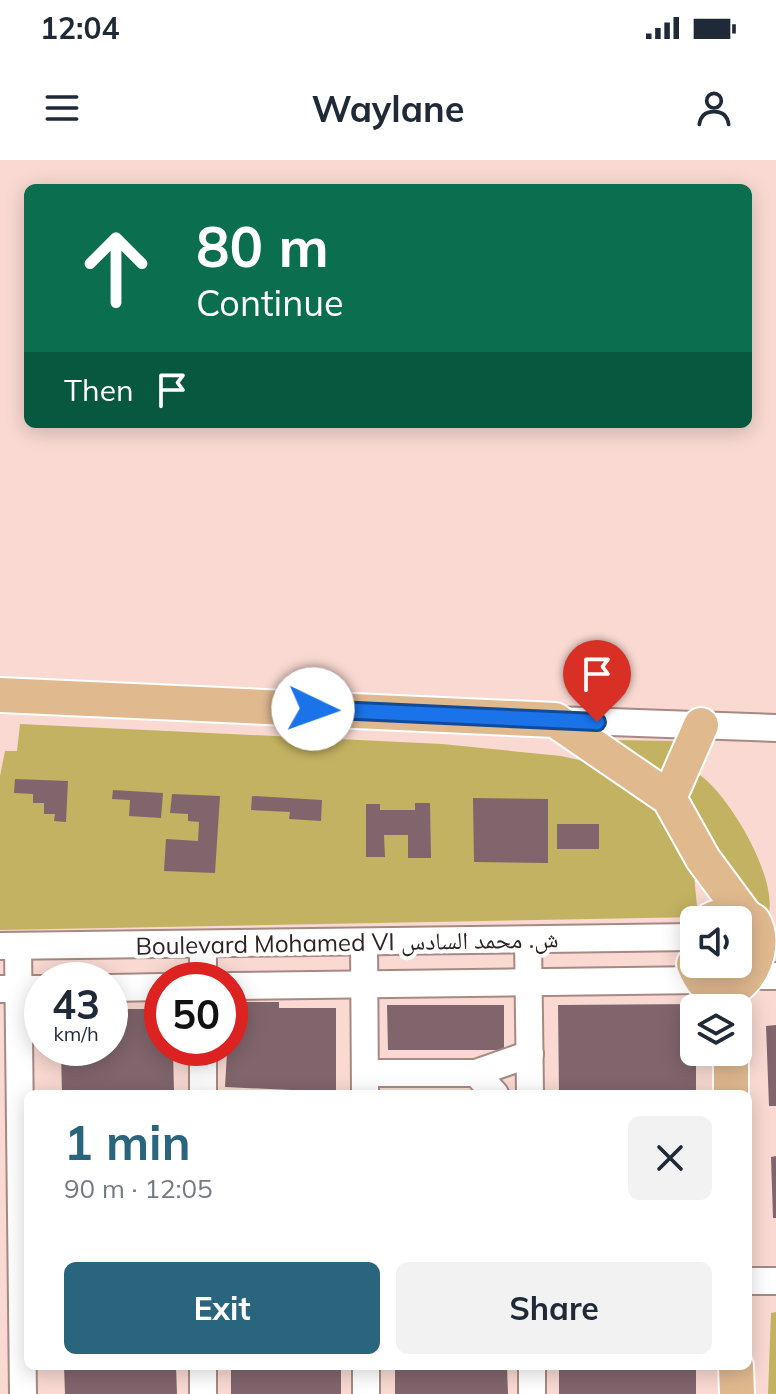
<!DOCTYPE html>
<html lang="en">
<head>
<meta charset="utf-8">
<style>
  :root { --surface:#fff; --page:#f2f2f3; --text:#1f2937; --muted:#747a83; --accent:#29667d }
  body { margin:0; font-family:Mulish,"Noto Naskh Arabic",sans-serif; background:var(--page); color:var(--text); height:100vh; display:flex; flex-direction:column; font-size:30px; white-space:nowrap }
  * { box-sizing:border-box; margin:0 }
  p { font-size:26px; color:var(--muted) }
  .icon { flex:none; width:44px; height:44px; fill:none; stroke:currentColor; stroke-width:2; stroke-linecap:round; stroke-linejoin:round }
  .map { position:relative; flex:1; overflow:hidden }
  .sheet { position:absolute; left:24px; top:930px; width:728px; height:280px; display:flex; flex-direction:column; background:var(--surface); border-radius:12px; box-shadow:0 4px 20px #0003 }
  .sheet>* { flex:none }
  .guide { position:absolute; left:24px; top:24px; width:728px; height:244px; border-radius:12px; box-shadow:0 4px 20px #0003; background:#0b6e4f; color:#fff; overflow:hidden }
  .fabs { position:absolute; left:680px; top:746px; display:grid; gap:16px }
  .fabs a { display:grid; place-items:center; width:72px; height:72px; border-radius:12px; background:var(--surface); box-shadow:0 4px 20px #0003; font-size:40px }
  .speed { position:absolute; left:24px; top:802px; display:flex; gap:16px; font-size:40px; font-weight:700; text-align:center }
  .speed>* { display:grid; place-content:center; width:104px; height:104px; border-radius:50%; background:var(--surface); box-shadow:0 4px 20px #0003; line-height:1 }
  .speed small { font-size:20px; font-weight:400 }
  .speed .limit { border:12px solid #d22; background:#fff; color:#111 }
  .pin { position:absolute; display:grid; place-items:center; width:68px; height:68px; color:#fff; margin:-82px -34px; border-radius:50% 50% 50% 0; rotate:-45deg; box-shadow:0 0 8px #0007 }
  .pin .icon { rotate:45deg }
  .me { position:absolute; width:88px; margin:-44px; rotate:93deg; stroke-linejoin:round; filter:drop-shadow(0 0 6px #0008) }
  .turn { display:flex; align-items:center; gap:28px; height:168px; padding:0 40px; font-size:36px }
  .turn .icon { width:104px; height:104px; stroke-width:2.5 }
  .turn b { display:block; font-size:56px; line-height:68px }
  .then { display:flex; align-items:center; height:76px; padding:0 40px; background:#0003; gap:16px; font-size:30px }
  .round { display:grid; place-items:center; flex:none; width:84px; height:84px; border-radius:12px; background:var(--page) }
  .headline { display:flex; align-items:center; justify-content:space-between; height:136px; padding:0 40px }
  h1 { font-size:48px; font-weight:700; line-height:60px; color:var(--accent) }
  .button { display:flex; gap:16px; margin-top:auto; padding:16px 40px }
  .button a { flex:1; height:92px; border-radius:12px; background:var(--accent); color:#fff; font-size:32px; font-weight:700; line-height:92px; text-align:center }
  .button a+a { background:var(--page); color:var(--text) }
  .status { display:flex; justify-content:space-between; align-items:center; height:56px; padding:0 40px; background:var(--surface); direction:ltr }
  .status svg { height:22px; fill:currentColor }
  header { display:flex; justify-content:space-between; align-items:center; height:104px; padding:0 40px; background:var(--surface); font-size:36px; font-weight:700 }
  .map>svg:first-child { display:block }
  .green { fill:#c3b261 }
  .building { fill:#81656d }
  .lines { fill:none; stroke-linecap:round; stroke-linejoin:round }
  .minor-casing { stroke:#a78983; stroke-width:30 }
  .major-casing { stroke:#fff; stroke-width:38 }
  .minor { stroke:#fff; stroke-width:26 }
  .major { stroke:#e0b98f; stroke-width:34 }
  .route-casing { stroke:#114b97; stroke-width:20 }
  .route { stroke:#1a73e8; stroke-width:14 }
  .labels { text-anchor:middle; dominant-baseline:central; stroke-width:8; stroke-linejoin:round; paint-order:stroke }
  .street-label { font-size:24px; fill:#2e2320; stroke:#fff }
</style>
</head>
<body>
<div class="status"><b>12:04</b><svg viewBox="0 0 49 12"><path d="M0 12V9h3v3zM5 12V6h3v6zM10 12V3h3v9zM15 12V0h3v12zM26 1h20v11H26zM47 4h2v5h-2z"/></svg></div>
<header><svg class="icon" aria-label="menu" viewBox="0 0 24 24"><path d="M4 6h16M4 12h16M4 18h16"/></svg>Waylane<svg class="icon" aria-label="person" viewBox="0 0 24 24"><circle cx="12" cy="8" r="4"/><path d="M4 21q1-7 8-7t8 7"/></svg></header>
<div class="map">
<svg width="776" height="1234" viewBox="0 0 776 1234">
  <rect width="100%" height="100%" fill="#f9d9d2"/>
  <g class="green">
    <path d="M20,564l422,20 119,12 45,10 47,34 41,75 4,42 -698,13v-154l5,-25h12z"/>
    <path d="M610,580l66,1 -11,31z"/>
    <path d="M700,615c30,22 76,100 69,138l-15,-4 -44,-75 -27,-35z"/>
    <path d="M776,1152v82h-8l3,-81z"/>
  </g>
  <g class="building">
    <path d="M15,619l53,2 -2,41 -12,-1 1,-7h-11v-11h-11v-9l-19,-1z"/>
    <path d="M113,630l50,3 -2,25 -32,-2 1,-16 -18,-1z"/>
    <path d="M172,634l48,2 -5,77 -51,-2 2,-32 32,2 1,-19 -11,-1v-7l-18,-1z"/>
    <path d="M252,636l70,4 -1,21 -32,-2 1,-7 -39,-2z"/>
    <path d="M473,638l75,1v64l-74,-1z"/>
    <path d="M415,643h15l1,55h-23v-23h-24l1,22h-19v-53h14v6h35z"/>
    <rect x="557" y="664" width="42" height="25"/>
    <path d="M230,842h49v6h57v84l-111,-5z"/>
    <path d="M696,844v88l-137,1 -1,-88z"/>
    <path d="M387,845h117v45h-116z"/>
    <path d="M118,849h44v39h11l1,45 -112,1 -1,-43 49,-3v-18h8z"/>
    <path d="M776,865v81h-7l-3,-80z"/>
    <path d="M776,996v62h-3l-2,-61z"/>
    <path d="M64,1206h112l1,28h-112z"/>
    <rect x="231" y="1206" width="110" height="28"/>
    <path d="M395,1206h112l1,28h-113z"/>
    <rect x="559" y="1206" width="137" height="28"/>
  </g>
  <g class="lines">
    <g class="minor-casing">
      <g id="minor">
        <path d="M555,560l221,8"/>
        <path d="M528,780l2,154"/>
        <path d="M364,782l1,152"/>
        <path d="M203,784v36"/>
        <path d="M0,786l694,-9"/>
        <path d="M18,786l5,448"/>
        <path d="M762,816h14"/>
        <path d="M230,826l474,-6"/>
        <path d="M110,828l52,-1"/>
        <path d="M0,829h42"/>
        <path d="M203,888v46"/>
        <path d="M365,913h111l19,21"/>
        <path d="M476,913l54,-19"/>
        <path d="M748,1121h28"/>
        <path d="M203,1206v28"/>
        <path d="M366,1206v28"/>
        <path d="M532,1206v28"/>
      </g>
    </g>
    <g class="major-casing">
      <g id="major">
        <path d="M0,535l555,25 114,78 34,61 43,58"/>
        <path d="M669,638l32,-73"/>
        <path d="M694,804c25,66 82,-4 59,-43 -13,-9 -28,-8 -42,-1"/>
        <path d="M731,892v42"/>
        <path d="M736,1206l1,28"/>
      </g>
    </g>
    <use href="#minor" class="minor"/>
    <use href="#major" class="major"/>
  </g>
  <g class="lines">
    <g class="route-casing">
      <path id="route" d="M313,549l284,13"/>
    </g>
    <use href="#route" class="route"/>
  </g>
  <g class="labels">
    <g class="street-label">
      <text transform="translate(347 782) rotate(-1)">Boulevard Mohamed VI ش. محمد السادس</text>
    </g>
  </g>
</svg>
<div class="fabs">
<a><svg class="icon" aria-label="sound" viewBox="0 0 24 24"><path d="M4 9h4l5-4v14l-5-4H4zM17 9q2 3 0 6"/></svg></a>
<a><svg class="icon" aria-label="layers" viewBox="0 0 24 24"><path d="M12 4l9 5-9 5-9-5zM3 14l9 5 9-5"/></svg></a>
</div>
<div class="speed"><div>43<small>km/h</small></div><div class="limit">50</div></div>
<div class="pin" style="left:597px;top:562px;background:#d93025"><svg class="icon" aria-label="arrive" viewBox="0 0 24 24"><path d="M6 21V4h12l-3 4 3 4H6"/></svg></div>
<svg class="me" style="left:313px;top:549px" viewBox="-20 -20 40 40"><circle r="19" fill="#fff"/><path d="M0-13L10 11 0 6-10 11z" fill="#1a73e8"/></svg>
<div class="guide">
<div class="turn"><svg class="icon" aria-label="ahead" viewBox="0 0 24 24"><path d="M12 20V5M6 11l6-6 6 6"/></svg><div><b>80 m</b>Continue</div></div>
<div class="then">Then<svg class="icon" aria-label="arrive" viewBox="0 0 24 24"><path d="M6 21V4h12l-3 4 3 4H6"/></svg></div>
</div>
<section class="sheet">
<div class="headline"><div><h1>1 min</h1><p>90 m · 12:05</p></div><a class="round"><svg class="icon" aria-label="close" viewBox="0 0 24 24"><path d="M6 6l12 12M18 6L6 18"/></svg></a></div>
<div class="button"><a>Exit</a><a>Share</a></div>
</section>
</div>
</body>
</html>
